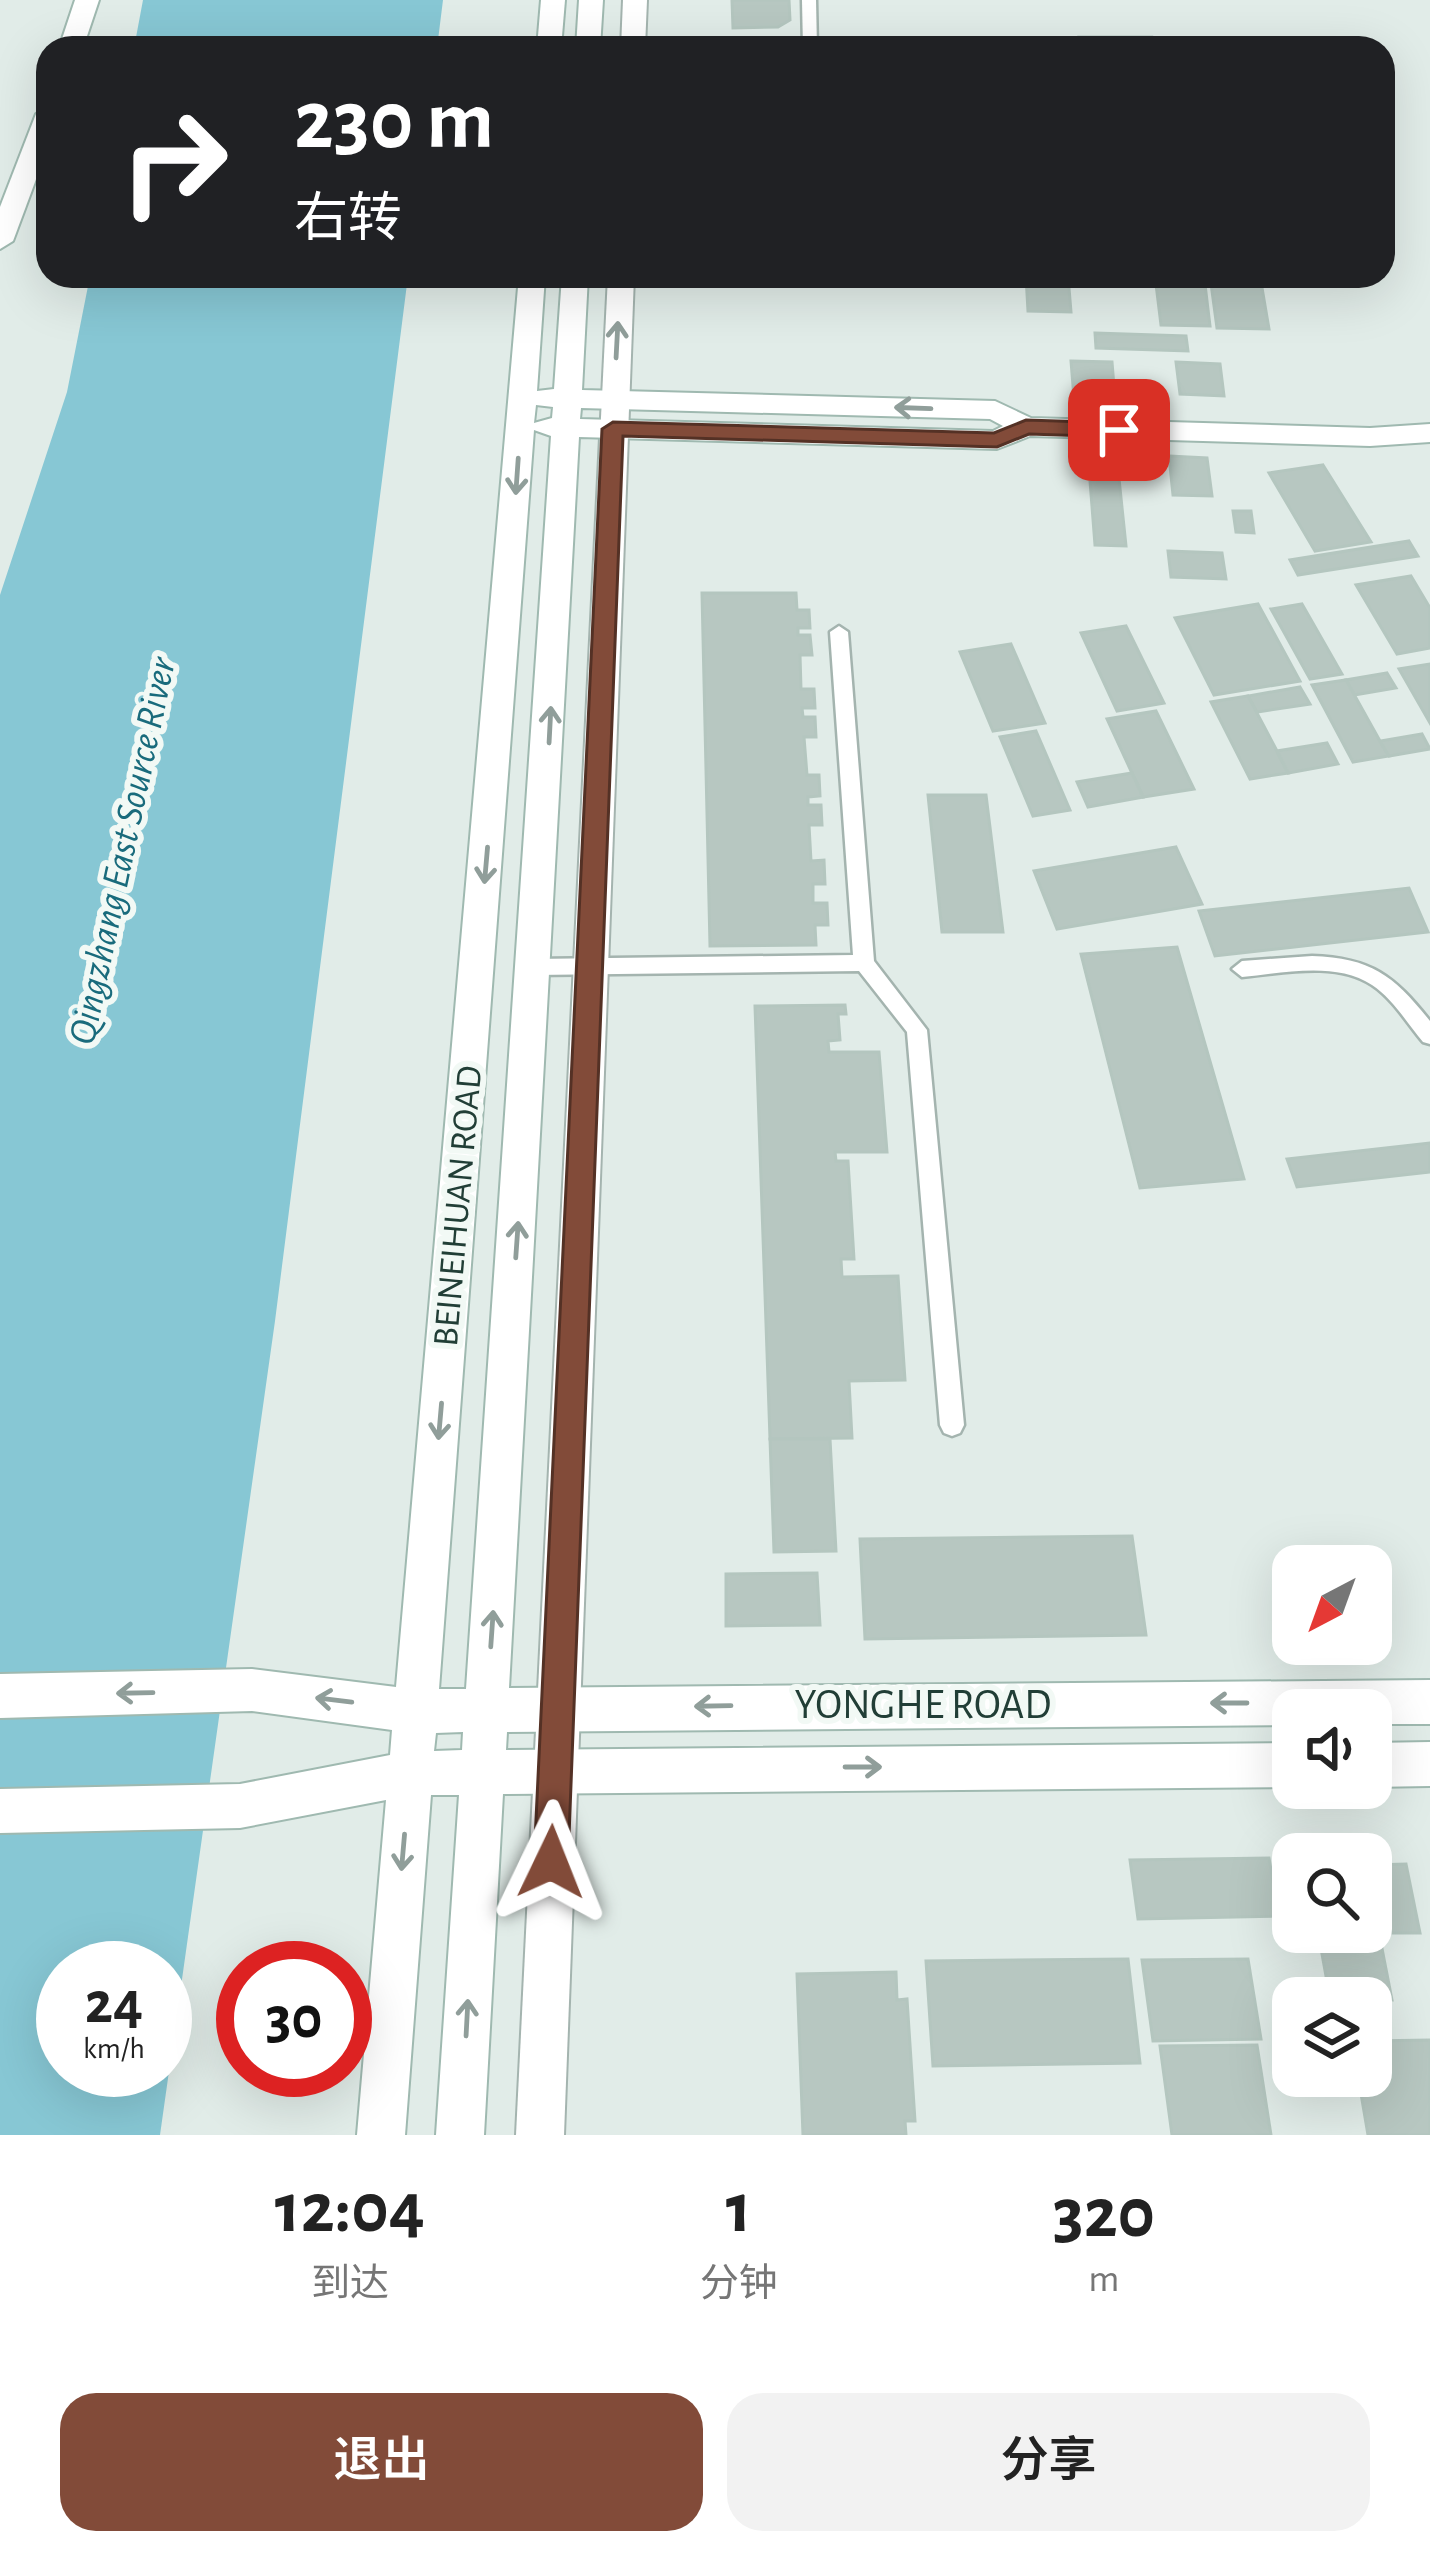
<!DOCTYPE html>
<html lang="zh">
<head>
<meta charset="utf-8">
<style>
  :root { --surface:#fff; --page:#f2f2f2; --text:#222; --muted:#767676; --accent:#824b39 }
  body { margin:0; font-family:"Alegreya Sans","Noto Sans SC",sans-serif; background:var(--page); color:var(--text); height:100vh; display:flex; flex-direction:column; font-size:45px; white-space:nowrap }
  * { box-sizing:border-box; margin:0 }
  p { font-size:39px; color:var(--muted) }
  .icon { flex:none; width:66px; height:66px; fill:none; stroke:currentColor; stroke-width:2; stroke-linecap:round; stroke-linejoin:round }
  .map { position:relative; height:2135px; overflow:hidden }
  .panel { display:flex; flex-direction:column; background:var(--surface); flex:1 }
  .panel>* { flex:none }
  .hud { position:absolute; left:36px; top:36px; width:1359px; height:252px; border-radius:36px; box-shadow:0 12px 48px #0002; background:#202124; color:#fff; overflow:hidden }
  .needle { width:78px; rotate:221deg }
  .tools { position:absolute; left:1272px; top:1545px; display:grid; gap:24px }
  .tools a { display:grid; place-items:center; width:120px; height:120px; border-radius:24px; background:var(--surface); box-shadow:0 12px 48px #0002; font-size:60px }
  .speed { position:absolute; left:36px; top:1941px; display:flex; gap:24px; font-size:60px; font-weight:700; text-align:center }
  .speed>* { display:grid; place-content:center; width:156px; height:156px; border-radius:50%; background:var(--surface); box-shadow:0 12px 48px #0002; line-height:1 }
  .speed small { font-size:30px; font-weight:400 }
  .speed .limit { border:18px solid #d22; background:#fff; color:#111 }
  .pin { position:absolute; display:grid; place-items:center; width:102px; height:102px; color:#fff; margin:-51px; border-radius:24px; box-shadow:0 6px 18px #0006 }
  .me { position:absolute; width:132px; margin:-66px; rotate:2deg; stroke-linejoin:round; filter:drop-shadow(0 0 9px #0008) }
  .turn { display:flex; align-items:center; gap:42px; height:252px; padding:0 60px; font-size:54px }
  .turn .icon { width:156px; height:156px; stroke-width:2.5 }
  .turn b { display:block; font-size:84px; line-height:102px }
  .eta { display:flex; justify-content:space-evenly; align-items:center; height:204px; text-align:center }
  .eta b { font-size:72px; font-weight:600; line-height:84px }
  .primary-button { display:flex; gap:24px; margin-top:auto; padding:24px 60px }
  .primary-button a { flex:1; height:138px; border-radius:36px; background:var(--accent); color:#fff; font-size:48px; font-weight:600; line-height:138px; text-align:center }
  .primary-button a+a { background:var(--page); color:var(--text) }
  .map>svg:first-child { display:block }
  .water { fill:#87c7d4; fill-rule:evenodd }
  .building { fill:#b7c7c1; stroke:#b4c6bf; stroke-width:3 }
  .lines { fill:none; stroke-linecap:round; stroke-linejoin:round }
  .lane-casing { stroke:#a4b4af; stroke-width:5 }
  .street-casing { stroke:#a4b4af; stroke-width:4 }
  .secondary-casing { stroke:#9fb9b0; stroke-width:4 }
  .lane { fill:#fff; fill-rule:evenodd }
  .street { fill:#fff; fill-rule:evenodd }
  .secondary { fill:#fff; fill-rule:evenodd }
  .oneway { stroke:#909e9a }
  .route { fill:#824b39; stroke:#543125; stroke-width:3 }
  .labels { text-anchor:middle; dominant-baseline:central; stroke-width:12; stroke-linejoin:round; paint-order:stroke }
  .street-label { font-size:36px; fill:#213e36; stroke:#f2f9f5 }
  .water-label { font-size:39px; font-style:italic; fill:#196b7c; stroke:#f2f9f5 }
  .near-street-label { font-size:42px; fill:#213e36; stroke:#f2f9f5 }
</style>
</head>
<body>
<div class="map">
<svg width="1430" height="2135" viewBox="0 0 1430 2135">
  <rect width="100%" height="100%" fill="#e1ece8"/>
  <g class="water">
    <path d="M143,0h300l-6,48h-303z"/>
    <path d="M90,276h318l-133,1045 -115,814h-160v-1540l67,-203zM63,1968h102v102h-102z"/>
  </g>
  <g class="building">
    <path d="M732,0h57l1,20 -12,7 -45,1z"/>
    <path d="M1079,37h73l3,11h-74z"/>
    <path d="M1026,276h42l3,36 -43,-1z"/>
    <path d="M1155,276h49l6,50 -49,-1z"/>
    <path d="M1210,276h50l9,53 -52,-1z"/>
    <path d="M1095,333l91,3 2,15 -92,-3z"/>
    <path d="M1071,361l41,1 3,37 -41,-1z"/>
    <path d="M1176,362l44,2 4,32 -44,-2z"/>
    <path d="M1105,404l53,2 7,60 -55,-1z"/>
    <path d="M1169,456l38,2 5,38 -39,-1z"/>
    <path d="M1323,465l48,77 -56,9 -46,-78z"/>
    <path d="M1089,468l29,1 8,77 -31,-1z"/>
    <path d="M1233,511h18l3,22 -18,-1z"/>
    <path d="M1409,541l9,15 -120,19 -8,-15z"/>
    <path d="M1168,551l54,2 4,26 -55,-2z"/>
    <path d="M1411,576l19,32v40l-33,6 -41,-69z"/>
    <path d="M702,593h94l1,17h12l1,18h-12v7h12l2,20h-12l1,34h13l1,19h-13l1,9h12l1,20h-12l3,38h12l1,21 -12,1v8h13l1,20h-13l2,36 13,-1 1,24h-12v19h14l1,22h-13l1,20 -106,1z"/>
    <path d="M1258,604l42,77 -86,14 -39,-77z"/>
    <path d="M1302,604l40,70 -32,5 -39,-70z"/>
    <path d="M1126,626l38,77 -47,8 -36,-78z"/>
    <path d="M1011,644l34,79 -52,8 -33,-79z"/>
    <path d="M1430,664v59l-31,-54z"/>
    <path d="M1387,673l9,15 -42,7 -8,-15z"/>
    <path d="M1346,680l34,61 9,15 -36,6 -41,-77z"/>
    <path d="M1300,687l10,17 -53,8 -9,-16z"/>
    <path d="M1248,696l29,55 11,22 -38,6 -39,-77z"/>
    <path d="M1156,711l38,78 -51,8 -36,-78z"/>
    <path d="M1036,731l34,79 -37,6 -33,-79z"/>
    <path d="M1422,734l8,15 -41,7 -9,-15z"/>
    <path d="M1327,743l11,21 -50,9 -11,-22z"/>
    <path d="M1132,773l11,24 -55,10 -11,-25z"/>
    <path d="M928,795h58l17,137h-61z"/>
    <path d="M1176,847l26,57 -145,25 -23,-58z"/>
    <path d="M1409,888l19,44 -213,24 -16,-45z"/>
    <path d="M1177,947l67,232 -104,9 -59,-234z"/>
    <path d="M845,1005l1,9h-8l2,26 -12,1 1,11h50l8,100h-52l1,9h12l6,98h-13l1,18 56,-1 7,104 -56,1 3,57 -82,1 -15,-433z"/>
    <path d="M1430,1143v29l-133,15 -10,-28z"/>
    <path d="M770,1439h60l6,112 -62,1z"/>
    <path d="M1132,1536l14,99 -281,4 -5,-100z"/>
    <path d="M817,1573l3,52 -94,1v-52z"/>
    <path d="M1269,1858l10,58 -141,3 -8,-59z"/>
    <path d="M1406,1864l14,69h-41l13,67 -62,-2 -12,-66h53v-67z"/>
    <path d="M1128,1959l12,104 -207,3 -7,-105z"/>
    <path d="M1248,1959l13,80 -108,2 -11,-81z"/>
    <path d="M896,1972l1,28 10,-1 8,122h-10l1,14h-103l-6,-161z"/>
    <path d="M1430,2040v95h-62l-10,-59h13v-35z"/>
    <path d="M1257,2045l14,90h-99l-12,-89z"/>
  </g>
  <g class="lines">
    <g class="lane-casing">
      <g id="lane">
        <path d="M802,0h14l1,48h-14z"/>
        <path d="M839,626l9,6 26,329 53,69 37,395 -4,8 -8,3 -8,-3 -4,-8 -33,-393 -48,-61 -325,4 -10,-8 10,-8 319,-4 -23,-323z"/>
        <path d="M1312,956c60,2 82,20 118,65v23l-7,-2c-16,-19 -30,-43 -51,-57 -36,-24 -89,-12 -130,-8l-10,-8 10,-8z"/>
      </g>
    </g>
    <g class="street-casing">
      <g id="street">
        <path d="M623,0h24l-2,48h-24z"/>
        <path d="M608,276h26l-70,1859h-48z"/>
      </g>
    </g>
    <g class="secondary-casing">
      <g id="secondary">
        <path d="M75,0h24l-16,48h-24z"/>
        <path d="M541,0h24l-4,48h-24z"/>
        <path d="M579,0h24l-3,48h-24z"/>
        <path d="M48,107v40l-35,94 -13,8v-42l36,-93z"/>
        <path d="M519,276h26l-8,115 17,-2 8,-113h26l-6,114 413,11 36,17 339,10 60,-4v18l-60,4 -340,-10 -33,13 -418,-12 -70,1251 921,-8v44h-59v-14h-78v15l-786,7 -1,18 787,-7v44l-790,7 -19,341h-48l23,-340h-28l-26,340h-48l29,-335 -146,28 -240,5v-44l240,-5 150,-29 2,-25 -140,-19 -252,7v-44l252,-5 144,18zM536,405l17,2 -1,11 -18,5zM581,408l409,11 13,7 -10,5 -413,-12zM534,430l17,6 -85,1253h-27zM463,1732l-1,18 -28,1 2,-18z"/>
        <path d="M1430,1742v44l-59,1v-44z"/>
      </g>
    </g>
    <use href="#lane" class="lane"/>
    <use href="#street" class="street"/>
    <use href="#secondary" class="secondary"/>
  </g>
  <defs><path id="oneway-shaft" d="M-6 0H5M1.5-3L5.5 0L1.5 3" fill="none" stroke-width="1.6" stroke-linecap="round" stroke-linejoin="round" transform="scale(3)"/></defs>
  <g class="oneway">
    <use href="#oneway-shaft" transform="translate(617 340) rotate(-87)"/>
    <use href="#oneway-shaft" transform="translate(913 408) rotate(-178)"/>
    <use href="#oneway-shaft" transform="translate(517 476) rotate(94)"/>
    <use href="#oneway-shaft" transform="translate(550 725) rotate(-87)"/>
    <use href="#oneway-shaft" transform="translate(486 865) rotate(95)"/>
    <use href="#oneway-shaft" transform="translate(517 1240) rotate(-86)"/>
    <use href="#oneway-shaft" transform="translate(440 1421) rotate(95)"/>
    <use href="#oneway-shaft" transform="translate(492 1629) rotate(-86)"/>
    <use href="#oneway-shaft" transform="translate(135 1693) rotate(179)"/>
    <use href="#oneway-shaft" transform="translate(334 1700) rotate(-173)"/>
    <use href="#oneway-shaft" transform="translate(1229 1703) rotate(180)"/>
    <use href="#oneway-shaft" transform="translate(713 1706) rotate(179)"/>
    <use href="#oneway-shaft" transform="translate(863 1767)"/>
    <use href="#oneway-shaft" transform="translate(403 1852) rotate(95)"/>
    <use href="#oneway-shaft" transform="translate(467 2018) rotate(-87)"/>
  </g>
  <path class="route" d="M1026,420l93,3 11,7 -11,7 -90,-3 -32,13 -374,-11 -55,1426 -5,12 -12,5 -12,-5 -5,-12 68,-1433 11,-7 381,11z"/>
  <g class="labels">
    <g class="street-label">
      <text transform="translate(458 1206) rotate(-85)">BEINEIHUAN ROAD</text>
    </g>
    <g class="water-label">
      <text transform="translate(123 851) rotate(-78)">Qingzhang East Source River</text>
    </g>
    <g class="near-street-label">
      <text x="923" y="1705">YONGHE ROAD</text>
    </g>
  </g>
</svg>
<div class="tools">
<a><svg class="needle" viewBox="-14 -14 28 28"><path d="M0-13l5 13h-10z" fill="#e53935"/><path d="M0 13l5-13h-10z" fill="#767676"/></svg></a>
<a><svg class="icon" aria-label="sound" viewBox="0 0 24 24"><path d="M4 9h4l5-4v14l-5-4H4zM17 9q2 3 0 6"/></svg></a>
<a><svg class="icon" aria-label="search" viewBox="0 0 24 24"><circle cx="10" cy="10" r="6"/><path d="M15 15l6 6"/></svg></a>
<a><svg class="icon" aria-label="layers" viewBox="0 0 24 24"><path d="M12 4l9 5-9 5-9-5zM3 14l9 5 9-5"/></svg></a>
</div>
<div class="speed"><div>24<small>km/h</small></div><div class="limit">30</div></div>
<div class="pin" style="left:1119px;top:430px;background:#d93025"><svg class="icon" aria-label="arrive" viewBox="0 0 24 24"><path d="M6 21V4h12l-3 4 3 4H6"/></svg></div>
<svg class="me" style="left:551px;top:1862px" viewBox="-20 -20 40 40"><path d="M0-17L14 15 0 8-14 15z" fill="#824b39" stroke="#fff" stroke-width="4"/></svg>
<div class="hud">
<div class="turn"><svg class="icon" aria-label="right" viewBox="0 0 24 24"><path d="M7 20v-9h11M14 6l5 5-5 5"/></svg><div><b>230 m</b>右转</div></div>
</div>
</div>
<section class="panel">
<div class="eta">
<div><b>12:04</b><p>到达</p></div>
<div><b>1</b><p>分钟</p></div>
<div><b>320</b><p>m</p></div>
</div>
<div class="primary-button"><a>退出</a><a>分享</a></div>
</section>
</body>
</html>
